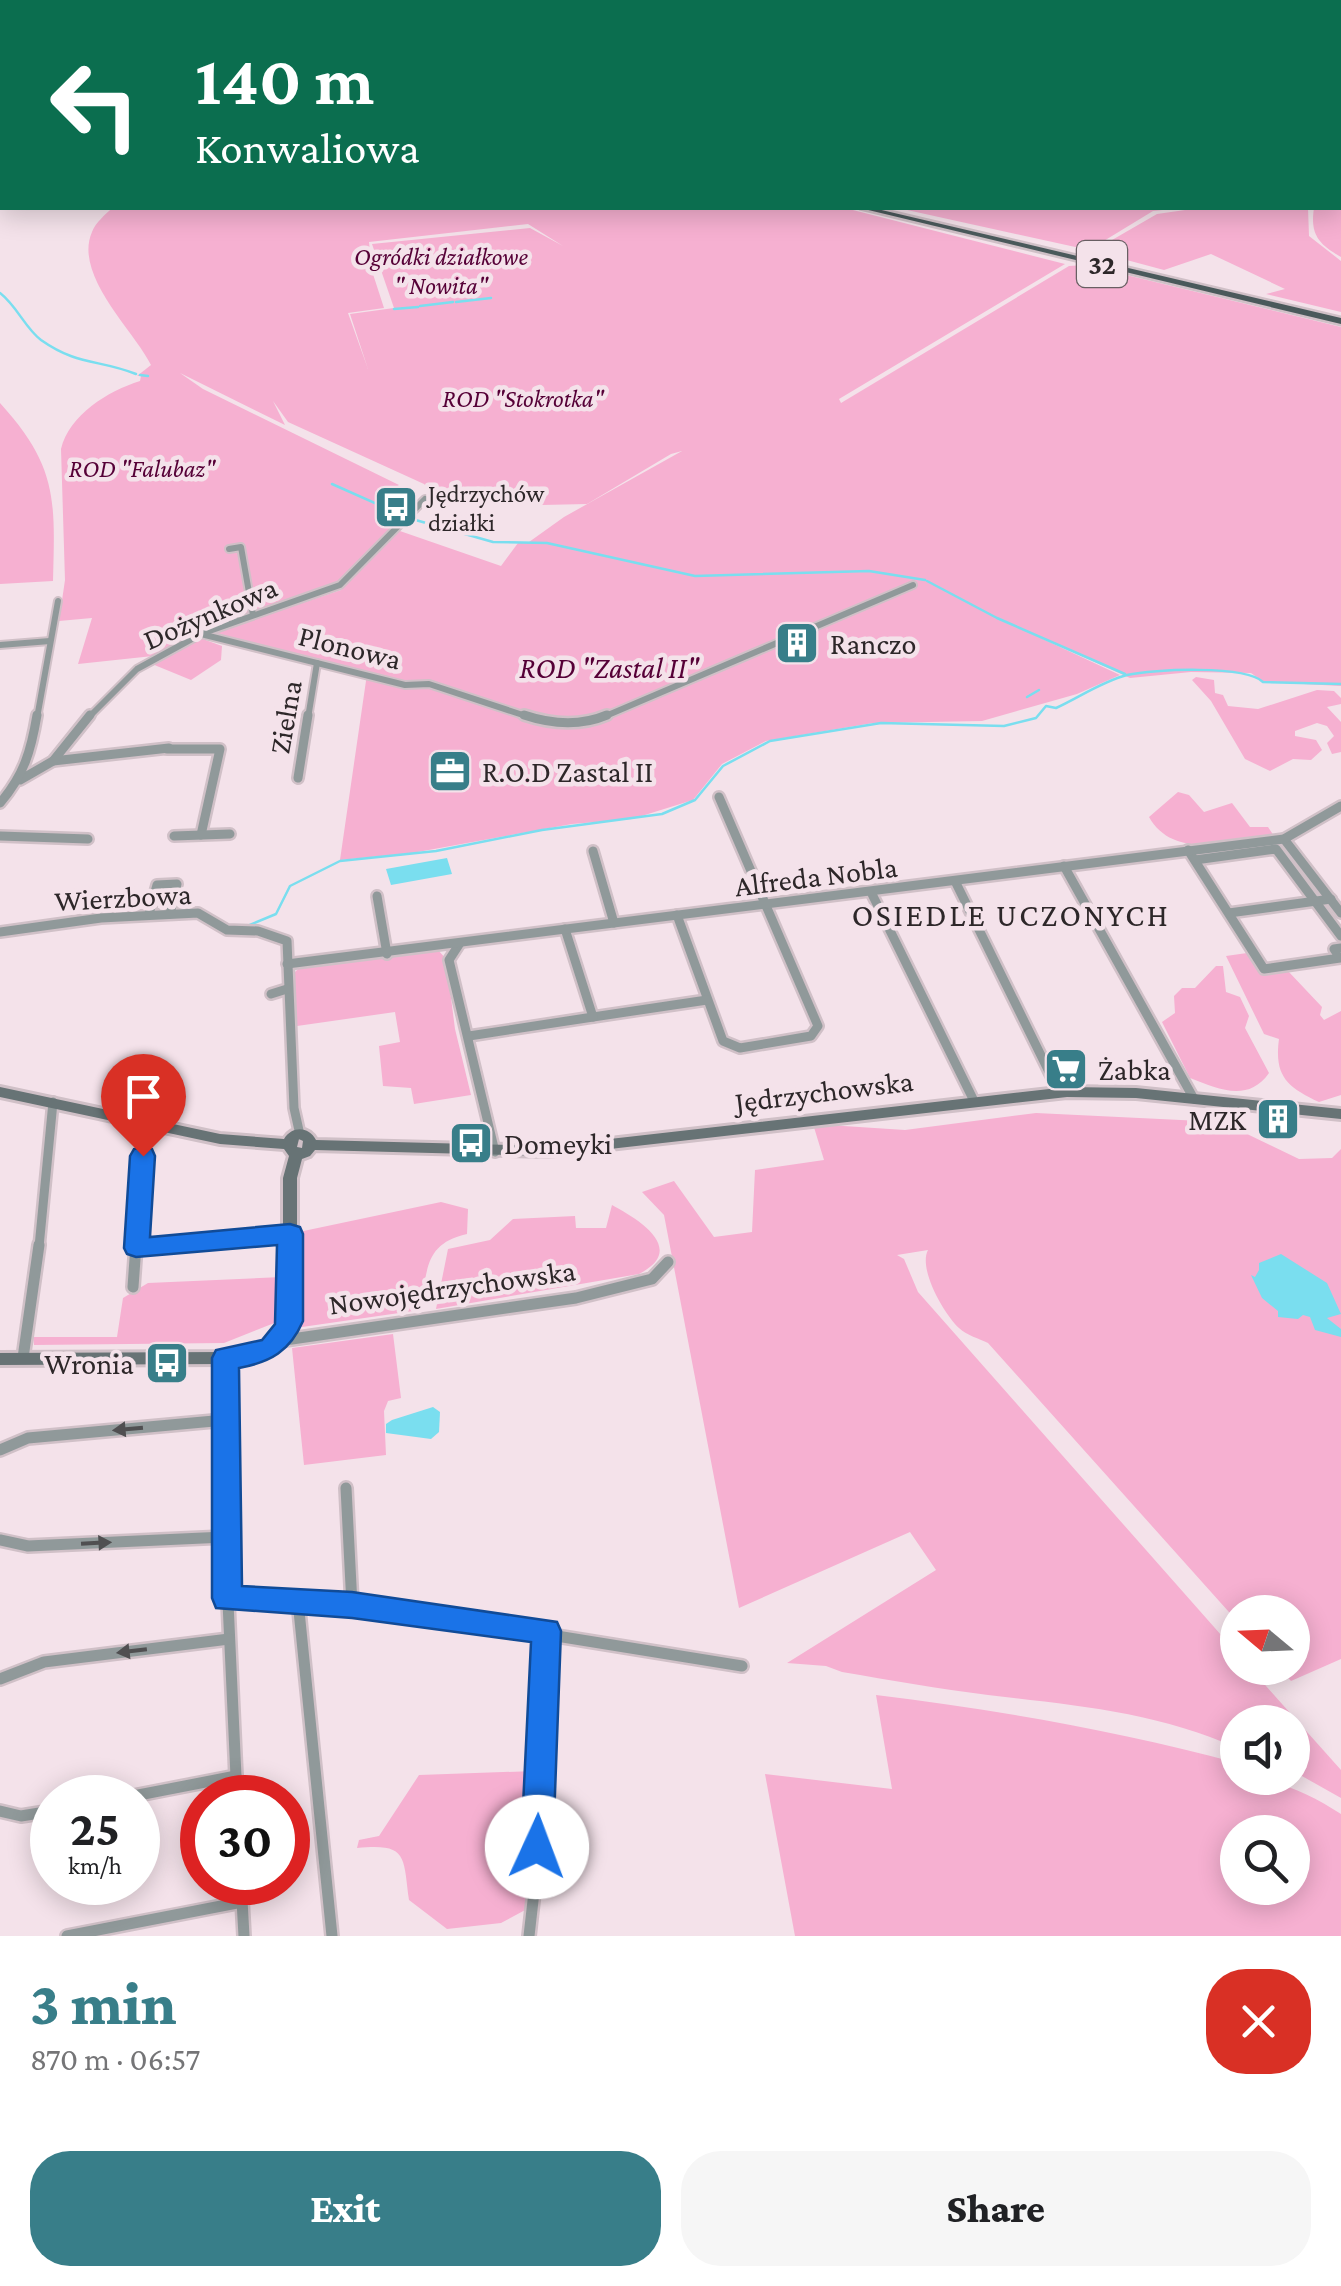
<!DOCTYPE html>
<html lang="en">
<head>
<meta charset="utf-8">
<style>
  :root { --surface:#fff; --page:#f6f6f6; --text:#202124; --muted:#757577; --accent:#387e89 }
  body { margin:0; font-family:"Crimson Pro",serif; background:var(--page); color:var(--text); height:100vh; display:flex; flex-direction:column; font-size:38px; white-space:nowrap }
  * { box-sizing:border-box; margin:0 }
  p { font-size:32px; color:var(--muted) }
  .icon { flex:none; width:55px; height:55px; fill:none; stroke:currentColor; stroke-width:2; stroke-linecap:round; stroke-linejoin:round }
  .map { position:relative; height:1936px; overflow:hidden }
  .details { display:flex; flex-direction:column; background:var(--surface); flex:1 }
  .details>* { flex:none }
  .hud { position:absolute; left:0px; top:0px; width:1342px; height:210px; box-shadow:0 5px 25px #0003; background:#0b6e4f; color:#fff; overflow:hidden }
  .needle { width:65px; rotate:289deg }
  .fabs { position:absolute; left:1220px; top:1595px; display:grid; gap:20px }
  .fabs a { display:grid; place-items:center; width:90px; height:90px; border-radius:50%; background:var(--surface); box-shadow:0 5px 25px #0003; font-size:50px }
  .speed { position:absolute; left:30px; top:1775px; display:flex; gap:20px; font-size:50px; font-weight:700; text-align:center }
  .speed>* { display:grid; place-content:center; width:130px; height:130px; border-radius:50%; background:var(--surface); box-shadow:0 5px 25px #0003; line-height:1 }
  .speed small { font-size:25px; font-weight:400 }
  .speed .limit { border:15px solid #d22; background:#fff; color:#111 }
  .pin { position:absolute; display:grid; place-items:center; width:85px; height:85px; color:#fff; margin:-102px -42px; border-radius:50% 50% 50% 0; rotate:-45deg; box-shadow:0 0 10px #0007 }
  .pin .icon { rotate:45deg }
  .me { position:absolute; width:110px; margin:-55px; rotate:2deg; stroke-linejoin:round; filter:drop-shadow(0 0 8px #0008) }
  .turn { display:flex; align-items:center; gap:35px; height:210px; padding:0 30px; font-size:45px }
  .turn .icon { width:130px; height:130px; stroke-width:2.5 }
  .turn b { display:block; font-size:70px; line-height:85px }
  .round { display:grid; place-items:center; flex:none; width:105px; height:105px; border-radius:40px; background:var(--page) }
  .overview { display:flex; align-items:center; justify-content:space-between; height:170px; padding:0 30px }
  h1 { font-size:60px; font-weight:800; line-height:75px; color:var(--accent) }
  .button { display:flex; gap:20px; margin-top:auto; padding:20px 30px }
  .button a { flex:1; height:115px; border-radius:40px; background:var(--accent); color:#fff; font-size:40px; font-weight:800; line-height:115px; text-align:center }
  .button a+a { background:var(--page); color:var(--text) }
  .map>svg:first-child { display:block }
  .green { fill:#f6b0d1; fill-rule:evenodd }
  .water { fill:#7adeef }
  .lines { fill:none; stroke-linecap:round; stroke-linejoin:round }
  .stream { stroke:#7adeef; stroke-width:2.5 }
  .street-far2-casing { stroke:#d0c0c7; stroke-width:10 }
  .street-far1-casing { stroke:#d0c0c7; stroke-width:14 }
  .street-casing { stroke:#d0c0c7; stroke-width:16 }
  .secondary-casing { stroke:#d0c0c7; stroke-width:6 }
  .primary-casing { stroke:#d0c0c7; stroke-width:5 }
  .street-far2 { stroke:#90999a; stroke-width:6 }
  .street-far1 { stroke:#90999a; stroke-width:9 }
  .street { stroke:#90999a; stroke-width:11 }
  .secondary { fill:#677375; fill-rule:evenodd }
  .primary { fill:#4a595b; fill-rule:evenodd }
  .oneway { fill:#504f51 }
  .route { fill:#1a73e8; stroke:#114b97; stroke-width:2.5 }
  .labels { text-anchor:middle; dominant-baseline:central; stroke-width:9; stroke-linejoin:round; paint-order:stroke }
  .far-park-label { font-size:25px; font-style:italic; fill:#560037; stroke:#f4e2ea }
  .far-poi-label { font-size:25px; fill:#2d2729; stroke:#f4e2ea; text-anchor:start }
  .shield { fill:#f4e2ea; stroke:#695f63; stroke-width:2.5 }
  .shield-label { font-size:28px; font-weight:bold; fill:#2d2729 }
  .street-label { font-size:30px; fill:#2d2729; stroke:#f4e2ea }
  .poi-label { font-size:30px; fill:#2d2729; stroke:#f4e2ea; text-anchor:start }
  .park-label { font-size:30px; font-style:italic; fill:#560037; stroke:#f4e2ea }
  .neighbourhood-label { font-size:32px; letter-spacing:2.5px; fill:#2d2729; stroke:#f4e2ea }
</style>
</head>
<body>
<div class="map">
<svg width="1341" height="1936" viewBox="0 0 1341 1936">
  <rect width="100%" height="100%" fill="#f4e2ea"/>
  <g class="green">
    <path d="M590,0h585l4,2h-586z"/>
    <path d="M1341,183v74c-23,-13 -31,-23 -27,-49h26z"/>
    <path d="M112,208h733l220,56 -226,135 2,4 228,-137 16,-1 256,62v359l-77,-4 -13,-9 -60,-1 -61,6 -128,-58 118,55 -43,19 -95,27 -109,2 -107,18 -44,23 -29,36 -61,19 -60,5 -160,29 -72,7 27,-186 -157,-40 131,-44 56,-60 104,36 17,-23 11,-1 35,-25 118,-66 -11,3 -84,50 -45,1 -107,-10 -11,-11 -136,-62 -15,-21 12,24 -105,-52 23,16 196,96 -24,16 29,13 -58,63 -14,9 -132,43 -2,4 -45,23 -75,8 14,-46 -33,3 6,-41 -4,-131c8,-34 47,-58 79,-68l1,-5h-4l14,-11c-16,-33 -78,-90 -59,-133 3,-9 14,-18 20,-24zM528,224l35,22 -33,-18 -158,16 22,64 -44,6 18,55 -20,-56 36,-5 -12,-37 -3,-29z"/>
    <path d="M898,208h284l-29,3 -64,39z"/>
    <path d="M1199,208h109l1,28 32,25v51l-75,-18 19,-5 -74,-35 -47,16 -71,-19 64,-37z"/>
    <path d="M0,403c58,64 55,97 53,178l-53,3z"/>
    <path d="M200,638l22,8 -1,14 -30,20 -39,-16z"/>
    <path d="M1196,677l18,3 1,13 8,2 5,11 30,3 59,-19 17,1 7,7v6l-14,3 14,15v30l-9,2 -5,-11 7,-7 -7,-10 -10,-3 -22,8v5l21,4 6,10 -11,10 -18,-1 -23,12 -25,-12 -34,-58 -19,-21z"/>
    <path d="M1178,792l11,3 15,17 28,-9 18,24h18l6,9c-42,5 -100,25 -125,-19z"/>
    <path d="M438,950l8,9 9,70 16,66 -57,9 -3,-16 -28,-2 -4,-40 21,-4 -5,-30 -98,14 -3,-53 5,-5z"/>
    <path d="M1247,953l16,21 25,-3 34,36 -2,8 4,5 17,-9v84l-22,7c-32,-15 -45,-26 -40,-63l-15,-5 -38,-78z"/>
    <path d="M1216,966h7l3,26 14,5 9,19 -4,12 24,45c-21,30 -51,16 -79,5l-28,-56 13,-9 -1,-17 8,-8h13z"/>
    <path d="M1036,1113l186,9 77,37 33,-1 9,-9v510l-50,22 -12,-13h13v-56h-54l-1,9 -249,-278c-8,-4 -22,-8 -29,-15 -15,-14 -41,-59 -31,-78l-31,5 7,4 14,33 319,361 1,15h12l91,102v28l-48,-27 -1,-49h-54l-1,26c-80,-36 -163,-43 -249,-53 -49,-6 -98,-15 -146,-23l-16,-6 -39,-3 149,-93 -26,-38 -171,76 -75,-393 -22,-23 32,-11 40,56 38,-5 3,-62 69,-10 -11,-36 92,6z"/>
    <path d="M441,1202l27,7 -1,25c-44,10 -39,37 -47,76l-125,18 -1,-95z"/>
    <path d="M612,1205c26,14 76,44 27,69l-203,35 12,-60 42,-9 23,-21 62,-3 1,12h30z"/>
    <path d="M282,1277v43l-58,23 -190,2 -1,-8h84l6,-39 25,-15z"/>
    <path d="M393,1334l8,64 -13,3 -4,10 2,44 -82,10 -12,-117z"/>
    <path d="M876,1695c122,15 243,36 361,68l1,15c37,0 71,15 103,36v122h-546l-30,-162 127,15zM1238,1832h54v56h-54z"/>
    <path d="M535,1771l-8,138 -26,14 -54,6 -38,-29c-6,-44 -1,-57 -52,-52l2,-8 20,-4 40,-61z"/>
  </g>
  <g class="water">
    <path d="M447,858l5,16 -61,11 -5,-16z"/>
    <path d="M1281,1254l46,29 14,31 -14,4 14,11v8l-26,-7 -5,-13 -7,-2 -5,4 -20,-2v-6l-16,-13 -11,-23 4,2 4,-7v-7z"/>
    <path d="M433,1407l7,5 -1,20 -8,7 -45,-6v-9l6,-4z"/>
  </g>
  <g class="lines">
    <g class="stream">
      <path d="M0,293c17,13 25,35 41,47 37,26 57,19 95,34"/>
      <path d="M456,302l35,-4"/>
      <path d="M420,306l33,-4"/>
      <path d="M394,309l24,-2"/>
      <path d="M140,375l8,1"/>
      <path d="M332,484l72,32"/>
      <path d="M412,519l81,23 54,1 148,33 174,-5 56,9"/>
      <path d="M927,581l70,37 128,56"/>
      <path d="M1027,697l12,-7"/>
      <path d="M245,927l31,-13 14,-28 50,-25 96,-10 106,-21 120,-16 33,-14 28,-34 47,-25 111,-18 123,3 32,-8 10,-12 10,2c22,-10 47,-27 71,-33 26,-6 119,-10 136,7l78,2"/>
    </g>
    <g class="street-far2-casing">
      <g id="street-far2">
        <path d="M229,549l12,-2 12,68"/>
        <path d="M201,634l204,51 24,-1 103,34"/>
        <path d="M0,645l50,-4"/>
        <path d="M37,718l21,-117"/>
        <path d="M88,718l49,-49 64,-35 139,-49 85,-86"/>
        <path d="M308,718l9,-55"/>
        <path d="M601,718l312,-133"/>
      </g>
    </g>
    <g class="street-far1-casing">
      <g id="street-far1">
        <path d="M524,715c27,9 57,11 83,0"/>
        <path d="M167,749h53l-19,86"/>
        <path d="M53,761l116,-13"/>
        <path d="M298,778l10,-63"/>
        <path d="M20,780l33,-19 37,-46"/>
        <path d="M0,803c24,-28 31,-52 37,-88"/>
        <path d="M0,836l88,3"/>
        <path d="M174,836l56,-2"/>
        <path d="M1284,839l57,74"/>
        <path d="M1188,850l76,119 76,-11 -6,-9 7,-1"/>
        <path d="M593,851l21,72"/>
        <path d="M1195,860l81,-11 65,87"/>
        <path d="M1064,866l130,233"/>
        <path d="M955,881l104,211"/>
        <path d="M871,892l103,209"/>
        <path d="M377,896l10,58"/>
        <path d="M1229,913l102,-14"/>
        <path d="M149,914l8,-29 20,-1 -7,30"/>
        <path d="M677,915l46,126 17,7 71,-12 7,-10 -99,-229"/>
        <path d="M565,929l28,88 114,-17"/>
        <path d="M0,932l101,-14 97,-5 29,17 31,1 29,10 7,167 6,27"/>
        <path d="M460,943l-11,17 46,192"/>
        <path d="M287,964l997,-125 57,-33"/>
        <path d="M271,994l16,-5"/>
        <path d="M469,1036l124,-19"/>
        <path d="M39,1247l14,-145"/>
        <path d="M136,1247l154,-13"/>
        <path d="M136,1247l9,-126"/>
      </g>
    </g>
    <g class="street-casing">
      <g id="street">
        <path d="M136,1247l28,-2"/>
        <path d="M133,1287l3,-42"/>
        <path d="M278,1341l298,-43 76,-19 16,-17"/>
        <path d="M23,1358l16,-113"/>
        <path d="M225,1358v179l12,261"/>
        <path d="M0,1450l28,-12 197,-18"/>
        <path d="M346,1488l6,117"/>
        <path d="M0,1540l28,6 197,-9"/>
        <path d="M227,1598l194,16 321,52"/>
        <path d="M298,1601l34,335"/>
        <path d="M0,1679l44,-17 185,-23"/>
        <path d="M123,1798l113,-22"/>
        <path d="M0,1811l21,5 31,-5"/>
        <path d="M241,1882l3,54"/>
        <path d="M67,1936l175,-34"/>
        <path d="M529,1936l6,-53 11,-252"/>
      </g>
    </g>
    <g class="secondary-casing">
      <path id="secondary" d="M0,1087l220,47 64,5c9,-14 25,-12 32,1l232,6 519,-59 69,1 205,21v10l-205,-21 -69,-1 -519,59 -233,-6 -5,6 -8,3 -5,19v143l-21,31 -51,12 -225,1v-12l225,-1 41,-9 17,-23v-142l6,-22 -5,-7 -64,-5 -220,-47zM299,1139l4,2 -1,7 -5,-1z"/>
    </g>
    <g class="primary-casing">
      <g id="primary">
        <path d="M172,0h10l2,2h-8z"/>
        <path d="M860,208h13l468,110v6z"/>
      </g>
    </g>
    <use href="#street-far2" class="street-far2"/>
    <use href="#street-far1" class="street-far1"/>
    <use href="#street" class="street"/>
    <use href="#secondary" class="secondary"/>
    <use href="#primary" class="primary"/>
  </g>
  <defs><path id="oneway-solid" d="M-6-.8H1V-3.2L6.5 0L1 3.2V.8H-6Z" transform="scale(2.5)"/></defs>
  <g class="oneway">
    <use href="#oneway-solid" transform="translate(128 1429) rotate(175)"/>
    <use href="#oneway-solid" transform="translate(96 1543) rotate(-3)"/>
    <use href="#oneway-solid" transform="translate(132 1651) rotate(173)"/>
  </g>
  <path class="route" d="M143,1147l9,2 3,7 -5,81 140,-13 10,3 3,7v87c-13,30 -32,41 -64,47l3,218 110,6 205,30 4,9 -8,216 -4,11 -12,4 -12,-4 -4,-11 10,-205 -179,-24 -136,-10 -4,-10v-240l4,-8 46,-10 13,-16 2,-79 -141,12 -9,-3 -3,-6 6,-92 4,-7z"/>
  <defs>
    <g id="bus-square" transform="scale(2.25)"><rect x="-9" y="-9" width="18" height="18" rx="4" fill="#387e89" stroke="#f4e2ea"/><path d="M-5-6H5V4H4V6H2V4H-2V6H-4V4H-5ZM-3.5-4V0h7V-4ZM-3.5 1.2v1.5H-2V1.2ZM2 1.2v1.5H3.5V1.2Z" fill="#fff"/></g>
    <g id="building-square" transform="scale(2.25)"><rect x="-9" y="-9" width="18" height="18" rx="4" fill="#387e89" stroke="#f4e2ea"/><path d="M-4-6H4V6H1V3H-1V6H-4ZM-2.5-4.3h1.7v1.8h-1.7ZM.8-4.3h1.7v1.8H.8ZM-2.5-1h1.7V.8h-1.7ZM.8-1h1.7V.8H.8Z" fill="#fff"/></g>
    <g id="office-square" transform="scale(2.25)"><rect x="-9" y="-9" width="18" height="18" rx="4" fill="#387e89" stroke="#f4e2ea"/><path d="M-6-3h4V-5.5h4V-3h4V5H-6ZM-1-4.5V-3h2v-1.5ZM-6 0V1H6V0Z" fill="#fff"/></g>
    <g id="supermarket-square" transform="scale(2.25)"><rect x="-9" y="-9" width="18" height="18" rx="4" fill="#387e89" stroke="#f4e2ea"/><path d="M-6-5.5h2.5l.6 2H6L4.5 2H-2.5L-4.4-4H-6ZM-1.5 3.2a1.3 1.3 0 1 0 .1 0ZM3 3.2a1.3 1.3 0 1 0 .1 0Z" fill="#fff"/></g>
  </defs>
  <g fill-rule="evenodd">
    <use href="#bus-square" x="396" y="507"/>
    <use href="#building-square" x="797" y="643"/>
    <use href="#office-square" x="450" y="771"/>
    <use href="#supermarket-square" x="1066" y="1069"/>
    <use href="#building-square" x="1278" y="1119"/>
    <use href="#bus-square" x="471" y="1143"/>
    <use href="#bus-square" x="167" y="1363"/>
  </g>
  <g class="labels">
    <g class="far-park-label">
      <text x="441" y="256">Ogródki działkowe<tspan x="441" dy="29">" Nowita"</tspan></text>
      <text x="523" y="398">ROD "Stokrotka"</text>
      <text x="142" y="468">ROD "Falubaz"</text>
    </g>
    <g class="far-poi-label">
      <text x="428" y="493">Jędrzychów<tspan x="428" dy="29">działki</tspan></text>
    </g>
    <rect class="shield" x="1077" y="241" width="50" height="46" rx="8"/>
    <g class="shield-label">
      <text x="1102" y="264">32</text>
    </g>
    <g class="street-label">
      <text transform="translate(210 613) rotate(-23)">Dożynkowa</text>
      <text transform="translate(350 647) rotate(14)">Plonowa</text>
      <text transform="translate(285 717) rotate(-80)">Zielna</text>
      <text transform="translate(816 876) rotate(-7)">Alfreda Nobla</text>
      <text transform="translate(123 897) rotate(-3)">Wierzbowa</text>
      <text transform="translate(824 1091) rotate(-7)">Jędrzychowska</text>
      <text transform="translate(452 1287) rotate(-8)">Nowojędrzychowska</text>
    </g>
    <g class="poi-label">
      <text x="830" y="643">Ranczo</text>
      <text x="482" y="771">R.O.D Zastal II</text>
      <text x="1098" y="1069">Żabka</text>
      <text x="1246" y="1119" text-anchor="end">MZK</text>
      <text x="504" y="1143">Domeyki</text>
      <text x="134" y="1363" text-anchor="end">Wronia</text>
    </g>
    <g class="park-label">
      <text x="609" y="667">ROD "Zastal II"</text>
    </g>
    <g class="neighbourhood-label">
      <text x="1011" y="915">OSIEDLE UCZONYCH</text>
    </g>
  </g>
</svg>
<div class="fabs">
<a><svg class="needle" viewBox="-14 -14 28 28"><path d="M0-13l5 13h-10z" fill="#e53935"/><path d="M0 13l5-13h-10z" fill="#757577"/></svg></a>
<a><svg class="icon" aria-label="sound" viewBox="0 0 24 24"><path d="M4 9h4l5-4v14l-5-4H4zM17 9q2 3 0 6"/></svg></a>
<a><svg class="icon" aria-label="search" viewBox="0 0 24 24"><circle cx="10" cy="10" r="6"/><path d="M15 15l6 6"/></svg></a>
</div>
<div class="speed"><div>25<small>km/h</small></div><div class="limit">30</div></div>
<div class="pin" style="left:143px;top:1156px;background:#d93025"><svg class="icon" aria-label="arrive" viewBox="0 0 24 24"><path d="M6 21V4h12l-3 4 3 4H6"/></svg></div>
<svg class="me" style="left:537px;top:1847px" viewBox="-20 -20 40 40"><circle r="19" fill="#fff"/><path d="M0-13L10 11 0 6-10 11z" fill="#1a73e8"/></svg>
<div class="hud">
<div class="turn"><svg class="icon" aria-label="left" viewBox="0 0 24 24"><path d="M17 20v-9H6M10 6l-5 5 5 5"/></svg><div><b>140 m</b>Konwaliowa</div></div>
</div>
</div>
<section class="details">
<div class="overview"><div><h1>3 min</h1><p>870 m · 06:57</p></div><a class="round" style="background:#d93025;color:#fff"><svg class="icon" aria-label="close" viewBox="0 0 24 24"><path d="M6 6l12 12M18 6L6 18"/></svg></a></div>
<div class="button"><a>Exit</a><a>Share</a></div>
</section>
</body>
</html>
